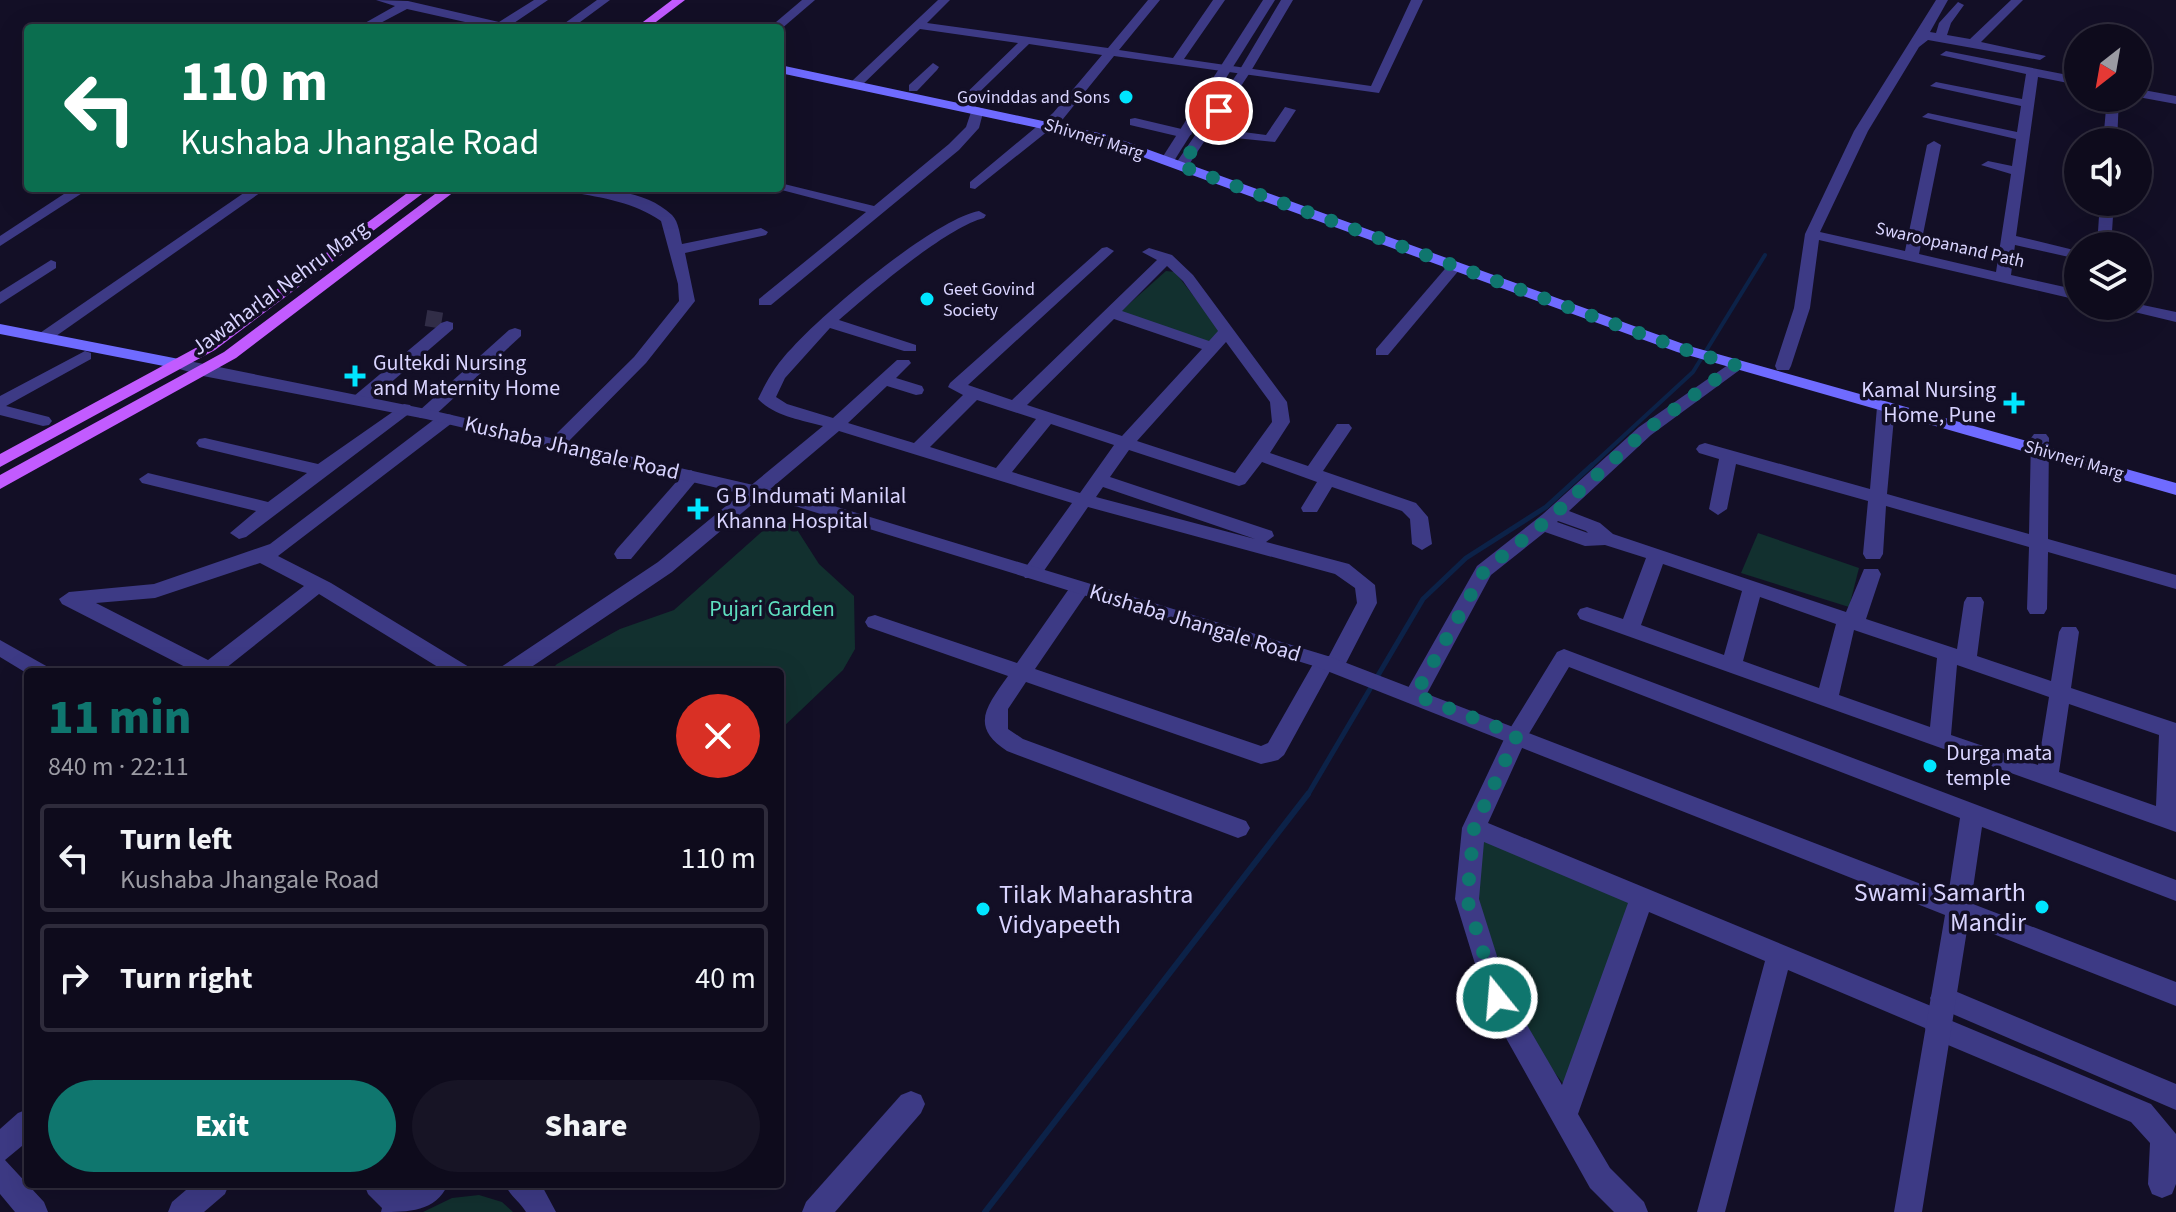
<!DOCTYPE html>
<html lang="en">
<head>
<meta charset="utf-8">
<style>
  :root { --surface:#0e0b1c; --page:#171425; --text:#f1f3f6; --muted:#9b9ba3; --line:#2e2b3b; --accent:#0f766e }
  body { margin:0; font-family:"Source Sans 3",sans-serif; background:var(--page); color:var(--text); height:100vh; display:flex; flex-direction:column; font-size:30px; white-space:nowrap }
  * { box-sizing:border-box; margin:0 }
  p { font-size:26px; color:var(--muted) }
  .icon { flex:none; width:44px; height:44px; fill:none; stroke:currentColor; stroke-width:2; stroke-linecap:round; stroke-linejoin:round }
  .map { position:relative; flex:1; overflow:hidden }
  .drawer { position:absolute; left:24px; top:668px; width:760px; height:520px; display:flex; flex-direction:column; background:var(--surface); border-radius:8px; box-shadow:0 8px 32px #0002,0 0 0 2px var(--line) }
  .drawer>* { flex:none }
  .guide { position:absolute; left:24px; top:24px; width:760px; height:168px; border-radius:8px; box-shadow:0 8px 32px #0002,0 0 0 2px var(--line); background:#0b6e4f; color:#fff; overflow:hidden }
  .needle { width:52px; rotate:211deg }
  .tools { position:absolute; left:2064px; top:24px; display:grid; gap:16px }
  .tools a { display:grid; place-items:center; width:88px; height:88px; border-radius:50%; background:var(--surface); box-shadow:0 8px 32px #0002,0 0 0 2px var(--line); font-size:40px }
  .pin { position:absolute; display:grid; place-items:center; width:68px; height:68px; color:#fff; margin:-34px; border:4px solid #fff; border-radius:50%; box-shadow:0 2px 8px #0007 }
  .me { position:absolute; width:88px; margin:-44px; rotate:343deg; stroke-linejoin:round; filter:drop-shadow(0 0 6px #0008) }
  .turn { display:flex; align-items:center; gap:28px; height:168px; padding:0 24px; font-size:36px }
  .turn .icon { width:104px; height:104px; stroke-width:2.5 }
  .turn b { display:block; font-size:56px; line-height:68px }
  .round { display:grid; place-items:center; flex:none; width:84px; height:84px; border-radius:42px; background:var(--page) }
  .headline { display:flex; align-items:center; justify-content:space-between; height:136px; padding:0 24px }
  h1 { font-size:48px; font-weight:800; line-height:60px; color:var(--accent) }
  .action { display:flex; gap:16px; margin-top:auto; padding:16px 24px }
  .action a { flex:1; height:92px; border-radius:48px; background:var(--accent); color:#fff; font-size:32px; font-weight:800; line-height:92px; text-align:center }
  .action a+a { background:var(--page); color:var(--text) }
  ul { padding:0; list-style:none }
  li { display:flex; align-items:center; gap:24px; height:108px; margin:0 16px 12px; padding:0 8px; border:4px solid var(--line); border-radius:8px }
  li div { flex:1 }
  li b { display:block; font-size:30px }
  li em { font-style:normal }
  .map>svg:first-child { display:block }
  .green { fill:#12302f }
  .lines { fill:none; stroke-linecap:round; stroke-linejoin:round }
  .stream-far2 { stroke:#0c2248; stroke-width:4 }
  .stream-far1 { stroke:#0c2248; stroke-width:5 }
  .stream { stroke:#0c2248; stroke-width:6 }
  .minor-tunnel { stroke:#312d47; stroke-width:16; stroke-dasharray:16 8; stroke-linecap:butt }
  .minor { fill:#3d3a85; fill-rule:evenodd }
  .tertiary { fill:#3d3a85; fill-rule:evenodd }
  .secondary { fill:#6f6bff; fill-rule:evenodd }
  .primary { fill:#c25bff; fill-rule:evenodd }
  .route { stroke:#0f766e; stroke-width:14; stroke-dasharray:0 25.2 }
  .poi-dot { fill:#00e5ff; stroke:#130f26; stroke-width:3 }
  .labels { text-anchor:middle; dominant-baseline:central; stroke-width:7; stroke-linejoin:round; paint-order:stroke }
  .far-poi-label { font-size:18px; fill:#d9d4ff; stroke:#130f26; text-anchor:end }
  .far-street-label { font-size:18px; fill:#d9d4ff; stroke:#130f26 }
  .street-label { font-size:22px; fill:#d9d4ff; stroke:#130f26 }
  .poi-label { font-size:22px; fill:#d9d4ff; stroke:#130f26; text-anchor:start }
  .park-label { font-size:22px; fill:#5fe0c0; stroke:#130f26 }
  .near-poi-label { font-size:26px; fill:#d9d4ff; stroke:#130f26; text-anchor:end }
</style>
</head>
<body>
<div class="map">
<svg width="2176" height="1212" viewBox="0 0 2176 1212">
  <rect width="100%" height="100%" fill="#130f26"/>
  <g class="green">
    <path d="M1166,271l9,1 45,58 -11,14 -90,-31z"/>
    <path d="M776,519l18,6 25,39 35,32 1,53 -12,21 -63,60v-58h-231l8,-8 63,-35 54,-19z"/>
    <path d="M1758,533l101,35 -10,39 -108,-34z"/>
    <path d="M1479,836l152,59 -59,200 -75,-97 -22,-94z"/>
    <path d="M479,1195l23,7 11,10h-90l29,-14z"/>
  </g>
  <g class="lines">
    <path class="stream-far2" d="M1590,467l103,-95 72,-117"/>
    <path class="stream-far1" d="M1307,796l116,-197 43,-41 80,-51 46,-42"/>
    <path class="stream" d="M985,1212l323,-418"/>
    <path class="minor-tunnel" d="M426,318l18,3 3,5"/>
    <g class="minor">
      <path d="M376,0l32,1 91,21 35,-22h14l-37,25 4,3h-23l-85,-19 -36,19h-15l39,-22z"/>
      <path d="M597,0h13l-38,28h-14z"/>
      <path d="M802,0h13l-35,30 -11,-2z"/>
      <path d="M938,0h12l-23,23 181,25 40,-48h12l-41,50 54,8 40,-58h12l-41,59 187,27 40,-86h12l-44,93 -265,-37 -51,63 -88,70 -5,-1v-6l83,-69 49,-58 -73,-11 -68,66 -6,-4 1,-3 62,-60 -98,-14 -60,58h-8v-6z"/>
      <path d="M1936,0h12l-18,32 6,1 3,-10 19,-21 6,3 -13,18 -4,12 23,4 41,-39h12l-42,42 65,14 -6,4 -112,-20 -9,7 -51,84 -48,101 85,19 22,-106 7,-4 7,4 -22,109 77,18 15,-98 -30,-9 7,-4 24,5 4,-27 -94,-22 6,-4 89,19 4,-26 -91,-20 6,-4 86,17 4,-25 -86,-19 6,-4 132,26v8l-40,-8 -22,159 62,15v8l-63,-14 -4,30 67,15v10l-259,-60 -9,68 -19,58 -2,4h-12l-2,-4 19,-58 11,-74 49,-103z"/>
      <path d="M933,63l6,4 -2,3 -20,21h-8v-6z"/>
      <path d="M2138,89l38,7v8l-38,-7z"/>
      <path d="M2107,98h12l-2,44h-14z"/>
      <path d="M973,106l11,3 -5,19 -20,22 -188,155h-12v-6l107,-87 -92,-24h6v-5l94,23 75,-62 17,-17z"/>
      <path d="M1285,107l11,3 -21,32 -69,-7 -7,-4 7,-4 60,8z"/>
      <path d="M1135,118l55,13 2,3 -7,4 -55,-13v-6z"/>
      <path d="M73,188h17l-90,58v-10z"/>
      <path d="M251,188h16l-218,153h-12v-6z"/>
      <path d="M564,188c34,0 81,1 108,27 7,7 8,21 10,29l79,-16 7,4 -2,3 -81,18 10,48 -49,62 -84,85h-12l-3,-4 3,-4 84,-83 45,-56 -1,-17 -17,-63c-28,-19 -57,-23 -90,-29z"/>
      <path d="M2100,202h14l-3,44h-14z"/>
      <path d="M979,211l7,4 -2,3c-37,9 -114,75 -145,102l77,25v6h-12l-74,-23 -45,50 -9,19 11,7 46,14 64,-58h12l2,3 -15,15 26,8 2,4 -2,4 -6,1 -29,-9 -39,37 66,20 49,-48 -15,-8 2,-4 152,-135 5,-1 7,4 -146,134 44,15 145,-140 -15,-8 7,-4 23,7 21,20 94,127 3,20 -20,31 38,13 29,-42h12l3,4 -29,43 93,32 12,14 4,27 -10,6 -10,-6 -2,-25 -8,-8 -70,-24 -15,25h-14l-2,-4 16,-26 -55,-20 -17,22 -6,2 -110,-36 -19,27 162,54 2,5 -8,6 83,22 26,21 2,18 -32,62 -3,5 -12,1 -46,84 -6,5 -17,4 -235,-82 -18,27v20l15,10 223,82 4,7 -4,7 -8,3 -8,-3 -223,-84c-38,-25 -20,-45 1,-75l-140,-49 -3,-5 3,-5 7,-2 142,48 56,-80h14l3,5 -3,5 -52,76 226,77 7,-3 49,-86 12,-1 28,-53 -2,-15 -20,-14 -247,-67 -49,71h-14l-3,-5 3,-5 47,-65 -233,-72 -167,141 -148,100h-26l3,-5 157,-105 165,-136c-22,-6 -49,-10 -65,-27 9,-19 19,-36 34,-51 32,-36 143,-129 187,-137zM1167,266l16,15 35,50 -9,10 -87,-30zM1114,319l88,30 -80,87 -95,-31zM1226,342l44,60 2,20 -37,51 -98,-32zM977,400l59,19 -40,49 -66,-21zM1051,424l63,21 -34,48 -68,-21zM1103,487l152,52 -159,-42z"/>
      <path d="M51,260l5,2v6l-56,36v-12z"/>
      <path d="M1455,261l5,2v6l-72,86h-12v-6l74,-86z"/>
      <path d="M2138,304l38,8v10l-54,-13 -2,-3z"/>
      <path d="M447,321l6,2v6l-87,75h-12l-3,-4 3,-4 87,-73z"/>
      <path d="M515,328l6,2v6l-89,82h-12l-3,-4 3,-4 89,-80z"/>
      <path d="M85,351l6,2v6l-85,47 43,11 3,4 -3,4 -6,1 -43,-11v-19z"/>
      <path d="M1735,360l6,1 2,4 -2,4 -90,66 -82,76 31,12 13,11 233,78 18,-43h14l3,5 -15,45 91,30 7,-47 3,-5h14l3,5 -7,54 74,25 8,-49 3,-5h14l3,5 -8,56 105,35v109l-596,-213 -3,-5 3,-5 7,-2 36,12 23,-61 -41,-13 -20,1 -40,-14 -54,43 -68,126h-16l-3,-6 73,-129 66,-52 96,-87zM1558,521l28,10 2,2 -31,-11zM1663,564l79,27 -18,64 -83,-30zM1760,597l76,27 -17,64 -76,-27zM1854,630l83,28 -7,69 -91,-32zM1957,665l92,32 -11,68 -87,-30zM2069,704l90,31 -3,71 -97,-34z"/>
      <path d="M1886,402l9,5 -8,87 142,40 2,-96 3,-4h12l3,4 -1,101 128,36v14l-128,-37 -1,57 -3,5h-14l-3,-5 2,-62 -143,-41 -3,48 -3,5h-14l-3,-5 5,-53 -132,-37 -9,45 -9,6 -9,-6 10,-50 -20,-6 -3,-4 3,-4 6,-2 165,46 7,-82z"/>
      <path d="M404,404l6,1 3,4 -3,4 -164,124 -7,2 -9,-6 26,-22 -114,-28 -3,-4 9,-6 120,29 39,-29 -108,-26 -3,-4 3,-4 6,-1 113,26z"/>
      <path d="M446,414l6,1 3,4 -3,4 -174,133 53,27 138,84 3,5h-26l-127,-78 -98,78h-26l-133,-68 -3,-5 10,-7 85,-8 116,-40 170,-129zM260,563l44,23 -96,74 -112,-57 59,-5z"/>
      <path d="M691,470l9,6 -69,83h-14l-3,-5 3,-5 68,-77z"/>
      <path d="M0,640l48,27 3,5 -23,2 -28,-17z"/>
      <path d="M1564,649l612,231v21l-194,-74 -12,82 -3,7 -9,4 -9,-4 -3,-7 14,-91 -391,-151 -42,70 -39,86 460,190 4,8 199,83 25,30v50l-4,10 -10,4 -10,-4 -4,-10 2,-41 -19,-21 -202,-85 -4,-9 -137,-58 -63,242h-28l68,-251 -116,-49 -71,202 32,54 34,34 4,10h-34l-24,-24 -102,-182 -33,-107 7,-71 44,-93 51,-83zM1484,842l144,61 -66,182 -53,-91 -30,-95z"/>
      <path d="M1943,986l233,98v26l-242,-104 -4,-8 4,-8z"/>
      <path d="M911,1091l10,4 4,9 -4,9 -86,99h-33l4,-10 95,-107z"/>
      <path d="M28,1109v32l-23,19 39,42 4,10h-33l-15,-18v-65l18,-16z"/>
      <path d="M193,1184h36l-4,10 -21,18h-36l4,-10z"/>
      <path d="M364,1184h34l5,5 7,-5h38c-12,28 -40,28 -67,28l1,-4 -14,-14z"/>
      <path d="M505,1184h36l15,28h-30c-7,-11 -16,-16 -21,-28z"/>
    </g>
    <g class="tertiary">
      <path d="M1263,0h12l-101,161 -12,3 -2,-3z"/>
      <path d="M1281,0h12l-42,71 -65,98h-10l-2,-3 65,-95z"/>
      <path d="M179,359l247,50 375,87 530,161 845,325v24l-208,-82 -46,288h-28l51,-297 -628,-248 -519,-160 -372,-88 -223,-43 -30,-9 -2,-3z"/>
    </g>
    <g class="secondary">
      <path d="M780,65l328,70 581,211 487,137v12l-499,-143 -578,-211 -319,-68z"/>
      <path d="M0,324l179,35 8,5 -8,5 -179,-35z"/>
    </g>
    <g class="primary">
      <path d="M672,0h13l-37,28h-13z"/>
      <path d="M414,188h16l-215,162 -215,117v-13l203,-110z"/>
      <path d="M443,188h16l-223,170 -236,131v-14l224,-123z"/>
    </g>
  </g>
  <g class="lines">
    <path class="route" d="M1219,111l-38,55 502,183 52,16 -90,66 -95,87 -66,53 -69,124 102,40 -43,93 -7,71 30,99"/>
  </g>
  <g class="poi-dot">
    <circle cx="1126" cy="97" r="8"/>
    <circle cx="927" cy="299" r="8"/>
    <path d="M351 364h8v8h8v8h-8v8h-8v-8h-8v-8h8z"/>
    <path d="M2010 391h8v8h8v8h-8v8h-8v-8h-8v-8h8z"/>
    <path d="M694 497h8v8h8v8h-8v8h-8v-8h-8v-8h8z"/>
    <circle cx="1930" cy="766" r="8"/>
    <circle cx="2042" cy="907" r="8"/>
    <circle cx="983" cy="909" r="8"/>
  </g>
  <g class="labels">
    <g class="far-poi-label">
      <text x="1110" y="97">Govinddas and Sons</text>
      <text x="943" y="289" text-anchor="start">Geet Govind<tspan x="943" dy="21">Society</tspan></text>
    </g>
    <g class="far-street-label">
      <text transform="translate(1094 139) rotate(17)">Shivneri Marg</text>
      <text transform="translate(1950 245) rotate(13)">Swaroopanand Path</text>
      <text transform="translate(2074 460) rotate(16)">Shivneri Marg</text>
    </g>
    <g class="street-label">
      <text transform="translate(280 288) rotate(-36)">Jawaharlal Nehru Marg</text>
      <text transform="translate(572 448) rotate(13)">Kushaba Jhangale Road</text>
      <text transform="translate(1195 623) rotate(17)">Kushaba Jhangale Road</text>
    </g>
    <g class="poi-label">
      <text x="373" y="363">Gultekdi Nursing<tspan x="373" dy="25">and Maternity Home</tspan></text>
      <text x="1996" y="390" text-anchor="end">Kamal Nursing<tspan x="1996" dy="25">Home, Pune</tspan></text>
      <text x="716" y="496">G B Indumati Manilal<tspan x="716" dy="25">Khanna Hospital</tspan></text>
      <text x="1946" y="753">Durga mata<tspan x="1946" dy="25">temple</tspan></text>
    </g>
    <g class="park-label">
      <text x="772" y="609">Pujari Garden</text>
    </g>
    <g class="near-poi-label">
      <text x="2026" y="892">Swami Samarth<tspan x="2026" dy="30">Mandir</tspan></text>
      <text x="999" y="894" text-anchor="start">Tilak Maharashtra<tspan x="999" dy="30">Vidyapeeth</tspan></text>
    </g>
  </g>
</svg>
<div class="tools">
<a><svg class="needle" viewBox="-14 -14 28 28"><path d="M0-13l5 13h-10z" fill="#e53935"/><path d="M0 13l5-13h-10z" fill="#9b9ba3"/></svg></a>
<a><svg class="icon" aria-label="sound" viewBox="0 0 24 24"><path d="M4 9h4l5-4v14l-5-4H4zM17 9q2 3 0 6"/></svg></a>
<a><svg class="icon" aria-label="layers" viewBox="0 0 24 24"><path d="M12 4l9 5-9 5-9-5zM3 14l9 5 9-5"/></svg></a>
</div>
<div class="pin" style="left:1219px;top:111px;background:#d93025"><svg class="icon" aria-label="arrive" viewBox="0 0 24 24"><path d="M6 21V4h12l-3 4 3 4H6"/></svg></div>
<svg class="me" style="left:1497px;top:998px" viewBox="-20 -20 40 40"><circle r="17" fill="#0f766e" stroke="#fff" stroke-width="3"/><path d="M0-11L8 9 0 5-8 9z" fill="#fff"/></svg>
<div class="guide">
<div class="turn"><svg class="icon" aria-label="left" viewBox="0 0 24 24"><path d="M17 20v-9H6M10 6l-5 5 5 5"/></svg><div><b>110 m</b>Kushaba Jhangale Road</div></div>
</div>
<section class="drawer">
<div class="headline"><div><h1>11 min</h1><p>840 m · 22:11</p></div><a class="round" style="background:#d93025;color:#fff"><svg class="icon" aria-label="close" viewBox="0 0 24 24"><path d="M6 6l12 12M18 6L6 18"/></svg></a></div>
<ul>
<li><svg class="icon" aria-label="left" viewBox="0 0 24 24"><path d="M17 20v-9H6M10 6l-5 5 5 5"/></svg><div><b>Turn left</b><p>Kushaba Jhangale Road</p></div><em>110 m</em></li>
<li><svg class="icon" aria-label="right" viewBox="0 0 24 24"><path d="M7 20v-9h11M14 6l5 5-5 5"/></svg><div><b>Turn right</b></div><em>40 m</em></li>
</ul>
<div class="action"><a>Exit</a><a>Share</a></div>
</section>
</div>
</body>
</html>
